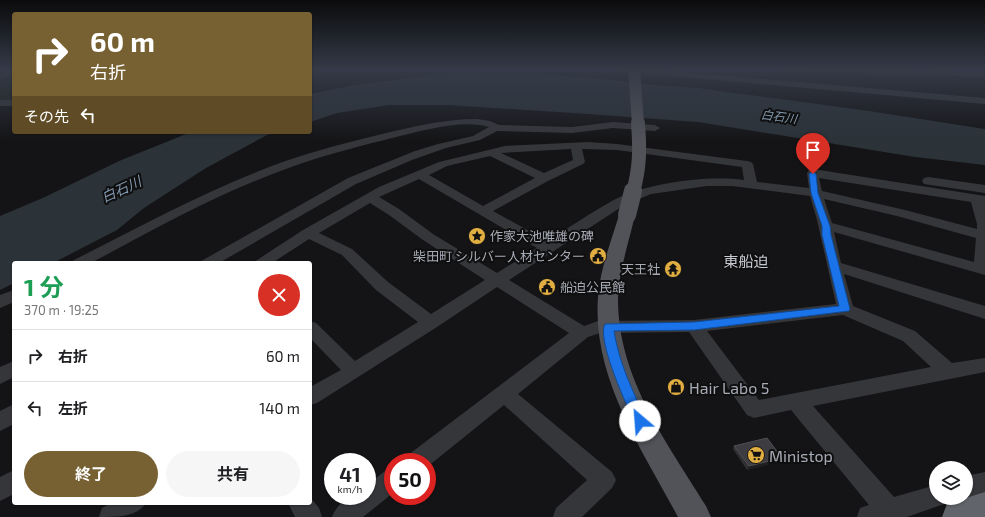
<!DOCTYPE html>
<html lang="ja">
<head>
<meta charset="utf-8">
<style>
  :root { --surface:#fff; --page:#f6f6f6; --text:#202124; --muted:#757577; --line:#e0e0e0; --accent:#776031 }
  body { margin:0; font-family:"Exo 2","Noto Sans JP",sans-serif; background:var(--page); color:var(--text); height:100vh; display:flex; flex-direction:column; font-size:15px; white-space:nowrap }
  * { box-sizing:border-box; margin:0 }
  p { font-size:13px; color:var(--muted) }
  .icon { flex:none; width:22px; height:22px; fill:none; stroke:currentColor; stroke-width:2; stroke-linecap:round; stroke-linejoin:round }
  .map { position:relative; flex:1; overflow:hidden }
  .drawer { position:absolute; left:12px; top:261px; width:300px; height:244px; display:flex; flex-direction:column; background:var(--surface); border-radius:4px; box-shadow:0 1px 3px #0004 }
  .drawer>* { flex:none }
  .hud { position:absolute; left:12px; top:12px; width:300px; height:122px; border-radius:4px; box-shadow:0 1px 3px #0004; background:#776031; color:#fff; overflow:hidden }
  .tools { position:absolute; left:929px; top:461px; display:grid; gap:8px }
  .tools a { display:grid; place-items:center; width:44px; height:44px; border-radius:50%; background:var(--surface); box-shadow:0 1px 3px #0004; font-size:20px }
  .speed { position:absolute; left:324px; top:453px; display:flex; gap:8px; font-size:20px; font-weight:700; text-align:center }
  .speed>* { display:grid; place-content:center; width:52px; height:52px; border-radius:50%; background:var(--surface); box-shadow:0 1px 3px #0004; line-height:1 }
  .speed small { font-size:10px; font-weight:400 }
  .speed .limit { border:6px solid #d22; background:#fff; color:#111 }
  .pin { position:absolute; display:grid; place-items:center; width:34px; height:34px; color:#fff; margin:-41px -17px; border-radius:50% 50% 50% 0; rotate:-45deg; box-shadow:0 0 4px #0007 }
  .pin .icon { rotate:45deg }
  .me { position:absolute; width:44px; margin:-22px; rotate:333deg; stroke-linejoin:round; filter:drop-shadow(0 0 3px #0008) }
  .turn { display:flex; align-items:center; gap:14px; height:84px; padding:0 12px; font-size:18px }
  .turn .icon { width:52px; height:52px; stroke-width:2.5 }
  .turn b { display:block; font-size:28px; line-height:34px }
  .then { display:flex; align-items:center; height:38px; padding:0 12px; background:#0003; gap:8px; font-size:15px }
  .round { display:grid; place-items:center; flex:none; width:42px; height:42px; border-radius:21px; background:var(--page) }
  .headline { display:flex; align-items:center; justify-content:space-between; height:68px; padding:0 12px }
  h1 { font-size:24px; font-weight:700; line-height:30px; color:#1e9e55 }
  .button { display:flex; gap:8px; margin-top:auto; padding:8px 12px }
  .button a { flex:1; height:46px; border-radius:24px; background:var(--accent); color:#fff; font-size:16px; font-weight:700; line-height:46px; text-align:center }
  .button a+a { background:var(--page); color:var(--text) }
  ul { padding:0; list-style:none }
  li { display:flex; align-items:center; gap:12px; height:52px; padding:0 12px; border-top:1px solid var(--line) }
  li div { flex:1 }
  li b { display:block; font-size:15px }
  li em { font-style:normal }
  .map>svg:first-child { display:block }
  .green { fill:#1b201b }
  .water { fill:#2b3238 }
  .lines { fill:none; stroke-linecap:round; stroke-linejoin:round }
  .minor { fill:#35363a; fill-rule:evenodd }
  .major { fill:#525359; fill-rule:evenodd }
  .highway { fill:#62646b; fill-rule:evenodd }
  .major-bridge-far2 { stroke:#525359; stroke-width:12 }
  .major-bridge-far1 { stroke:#525359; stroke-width:14 }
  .major-bridge { stroke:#525359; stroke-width:18 }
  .wall { fill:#303033 }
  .shaded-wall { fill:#1f1f21 }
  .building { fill:#3d3d41; stroke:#4d4f53 }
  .route { fill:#1a73e8; stroke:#114b97 }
  .labels { text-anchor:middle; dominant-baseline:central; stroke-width:4; stroke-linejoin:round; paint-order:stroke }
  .far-water-label { font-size:12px; font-style:italic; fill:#8197ad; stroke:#0f0f10 }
  .poi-label { font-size:13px; fill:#a7abb5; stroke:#0f0f10; text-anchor:start }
  .water-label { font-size:14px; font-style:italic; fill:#8197ad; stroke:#0f0f10 }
  .quarter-label { font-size:15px; fill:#c8cad1; stroke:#0f0f10 }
  .near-poi-label { font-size:16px; fill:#a7abb5; stroke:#0f0f10; text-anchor:start }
</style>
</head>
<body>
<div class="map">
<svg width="985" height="517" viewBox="0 0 985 517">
  <rect width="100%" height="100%" fill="#141416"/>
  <path class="green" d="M14,74v28h-14v-22z"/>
  <g class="water">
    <path d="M451,72l59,1 76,4 68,8 44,3 171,23 116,18v36l-70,-8 -217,-35 -110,-8 -140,-9h-59l-52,8 -27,9v-28l40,-8z"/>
    <path d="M191,132h86l-10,3 -61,33 -62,40 -27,22 -64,33h-39v20l-14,7v-74l45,-19 74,-36z"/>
  </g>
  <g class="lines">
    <g class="minor">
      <path d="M11,69h3v5l-14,5v-5z"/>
      <path d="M613,69h35l337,29v6l-368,-33z"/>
      <path d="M779,69h95l111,4v4l-202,-6z"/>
      <rect x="0" y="100" width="14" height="6"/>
      <path d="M477,119l13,2 9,4 73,2 41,-5 42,3 5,3 -5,3 -42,-3 -41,5 -75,-2 -17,9 -34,8 -34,12 -56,24 -137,79h-19l3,-3 145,-82 67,-27 23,-7 35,-8 16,-9c-25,-8 -64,3 -89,9 -44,11 -88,22 -130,39 -62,24 -121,57 -179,88h-20l3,-3c61,-31 122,-64 185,-89 39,-16 79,-26 119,-36 33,-8 65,-16 99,-16z"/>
      <path d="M588,142l29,2 130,17 4,1 2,2 4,18 52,6 -2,-15 2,-3 4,-1 172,27v79l-151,-43 7,31 144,43v13l-141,-45 9,32 62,25 37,32 33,-5v14l-172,34 81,91 42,-12v13h11l-3,6 -37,13h-50l3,-9 9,-3 -78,-95 -37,8 -7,-3 -58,-83 -89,1 -12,4 -70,57 94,78 4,8 -4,8 -30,29h-29l3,-9 31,-28 -83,-75 -77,62v-5h-22l3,-7 161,-122 -72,-46 -60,40 -120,76 -7,2v-18l31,-17 -31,-32v-17l6,2 39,38 63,-39 -42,-32 -34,-35 -33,-16 -37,24h-18l3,-3 46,-30 76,-43 60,-25 66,-16zM571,149l2,11 -29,13 -43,-20zM582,149l35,1 125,17 2,13c-37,-5 -98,3 -132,21 -22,12 -43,27 -65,40l-54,-30 55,-30 35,-17 2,-2zM490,156l45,22 -52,28 -54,-31 18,-9zM819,178l152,24 6,22v5l-72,-19 -83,-19zM419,179l118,69 -40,25 -64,-39 -34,-25 -20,-12zM707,186h25l78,10 7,24 19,84 -142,16 -96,1 -14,5 -75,-46 114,-74 28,-12zM824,199l73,17 79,22 -2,24 -142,-39zM370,203l19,12 34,25 62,40 -54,34 -43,-32 -36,-33 -33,-16zM843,315l60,26 28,26 -172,33 -52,-69z"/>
      <path d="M928,177l57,8v8l-61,-9 -2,-3 2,-3z"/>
      <path d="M14,290v12l-14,6v-13z"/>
      <path d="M14,361v16l-14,7v-17z"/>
      <path d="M14,404v20l-14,7v-20z"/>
      <path d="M393,468v25l-30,24h-31c7,-17 18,-21 35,-21v-11l18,-14z"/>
      <path d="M14,470v24l-14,7v-24z"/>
      <path d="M985,472v22l-19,4v-22z"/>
      <path d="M310,497l9,11 3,9h-27l-7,-14h22z"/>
      <path d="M111,503h35c-9,14 -28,14 -47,14l3,-9z"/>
    </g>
    <path class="major" d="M627,210l6,1 2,4c-6,27 -16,55 -17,84 0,79 48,142 88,207l5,11h-33c-36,-68 -86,-139 -80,-220 2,-28 13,-55 21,-82l2,-4z"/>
    <path class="highway" d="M985,492v25h-43l5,-13z"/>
    <path class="major-bridge-far2" d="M634,69l4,55"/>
    <path class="major-bridge-far1" d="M633,192c7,-25 7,-43 5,-69"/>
    <path class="major-bridge" d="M627,215l6,-24"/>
  </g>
  <path class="wall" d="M734,446l47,15 -34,9 -14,-21z"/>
  <path class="shaded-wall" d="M782,458l-1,3 -34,9 2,-4z"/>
  <path class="building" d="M767,438l15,20 -33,8 -15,-20z"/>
  <linearGradient id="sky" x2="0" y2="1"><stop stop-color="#0b0b0c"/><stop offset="0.49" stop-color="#343a47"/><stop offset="1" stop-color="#343a47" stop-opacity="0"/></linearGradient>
  <rect width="985" height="142" fill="url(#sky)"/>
  <path class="route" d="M813,171l3,3 2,19 12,33 1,9 19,74 -1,2 -155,19 -80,1c5,32 19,61 33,90l-2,4 -5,2 -4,-2c-8,-16 -40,-86 -31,-101l89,-2 145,-16 -17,-71v-9l-11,-33 -2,-19z"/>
  <defs>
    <g id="sight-disc" transform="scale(0.9)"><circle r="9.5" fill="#e1ae41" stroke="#0f0f10"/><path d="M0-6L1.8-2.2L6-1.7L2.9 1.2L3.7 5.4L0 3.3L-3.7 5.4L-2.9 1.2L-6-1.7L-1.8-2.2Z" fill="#111"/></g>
    <g id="civic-disc" transform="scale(0.9)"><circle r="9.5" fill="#e1ae41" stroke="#0f0f10"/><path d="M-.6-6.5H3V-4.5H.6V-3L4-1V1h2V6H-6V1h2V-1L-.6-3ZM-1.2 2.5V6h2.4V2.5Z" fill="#111"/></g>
    <g id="temple-disc" transform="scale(0.9)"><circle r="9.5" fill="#e1ae41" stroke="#0f0f10"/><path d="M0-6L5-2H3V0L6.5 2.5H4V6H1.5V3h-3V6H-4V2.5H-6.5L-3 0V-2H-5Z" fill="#111"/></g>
    <g id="shop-disc" transform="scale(0.9)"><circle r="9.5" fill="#e1ae41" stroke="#0f0f10"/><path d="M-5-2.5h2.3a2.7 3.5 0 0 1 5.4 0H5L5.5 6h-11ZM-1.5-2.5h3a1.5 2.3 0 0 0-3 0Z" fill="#111"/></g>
    <g id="supermarket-disc" transform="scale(0.9)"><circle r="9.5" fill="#e1ae41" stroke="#0f0f10"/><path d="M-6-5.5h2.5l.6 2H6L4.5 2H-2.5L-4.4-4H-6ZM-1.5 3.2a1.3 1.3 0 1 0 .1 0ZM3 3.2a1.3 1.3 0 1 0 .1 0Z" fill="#111"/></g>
  </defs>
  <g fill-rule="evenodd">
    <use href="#sight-disc" x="477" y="236"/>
    <use href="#civic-disc" x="598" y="256"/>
    <use href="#temple-disc" x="673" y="269"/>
    <use href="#civic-disc" x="547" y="287"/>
    <use href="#shop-disc" x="676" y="387"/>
    <use href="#supermarket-disc" x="756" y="455"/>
  </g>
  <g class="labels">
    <g class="far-water-label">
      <text transform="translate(779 116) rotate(8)">白石川</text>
    </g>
    <g class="poi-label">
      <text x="490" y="236">作家大池唯雄の碑</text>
      <text x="585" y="256" text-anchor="end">柴田町 シルバー人材センター</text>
      <text x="660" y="269" text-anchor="end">天王社</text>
      <text x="560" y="287">船迫公民館</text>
    </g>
    <g class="water-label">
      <text transform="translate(121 189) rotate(-25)">白石川</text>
    </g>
    <g class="quarter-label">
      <text x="746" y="261">東船迫</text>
    </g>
    <g class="near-poi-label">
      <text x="689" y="387">Hair Labo 5</text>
      <text x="769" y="455">Ministop</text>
    </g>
  </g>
</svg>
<div class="tools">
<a><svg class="icon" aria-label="layers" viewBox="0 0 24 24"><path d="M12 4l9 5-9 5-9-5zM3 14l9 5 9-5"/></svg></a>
</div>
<div class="speed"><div>41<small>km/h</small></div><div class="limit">50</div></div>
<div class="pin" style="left:813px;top:174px;background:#d93025"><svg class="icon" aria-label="arrive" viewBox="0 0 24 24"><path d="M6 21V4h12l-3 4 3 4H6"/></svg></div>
<svg class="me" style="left:640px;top:421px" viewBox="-20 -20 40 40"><circle r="19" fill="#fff"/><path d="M0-13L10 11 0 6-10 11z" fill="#1a73e8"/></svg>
<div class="hud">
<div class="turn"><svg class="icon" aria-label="right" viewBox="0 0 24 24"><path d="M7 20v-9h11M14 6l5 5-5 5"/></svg><div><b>60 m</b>右折</div></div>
<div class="then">その先<svg class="icon" aria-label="left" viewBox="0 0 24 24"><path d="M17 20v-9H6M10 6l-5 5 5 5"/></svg></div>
</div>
<section class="drawer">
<div class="headline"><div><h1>1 分</h1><p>370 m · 19:25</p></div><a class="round" style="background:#d93025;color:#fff"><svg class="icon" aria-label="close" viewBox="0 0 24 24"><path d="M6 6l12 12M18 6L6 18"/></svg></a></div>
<ul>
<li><svg class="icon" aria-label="right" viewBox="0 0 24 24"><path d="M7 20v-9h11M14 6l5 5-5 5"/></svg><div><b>右折</b></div><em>60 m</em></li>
<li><svg class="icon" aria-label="left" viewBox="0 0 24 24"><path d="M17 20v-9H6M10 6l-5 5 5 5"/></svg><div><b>左折</b></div><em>140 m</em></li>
</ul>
<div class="button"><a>終了</a><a>共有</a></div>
</section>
</div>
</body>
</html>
